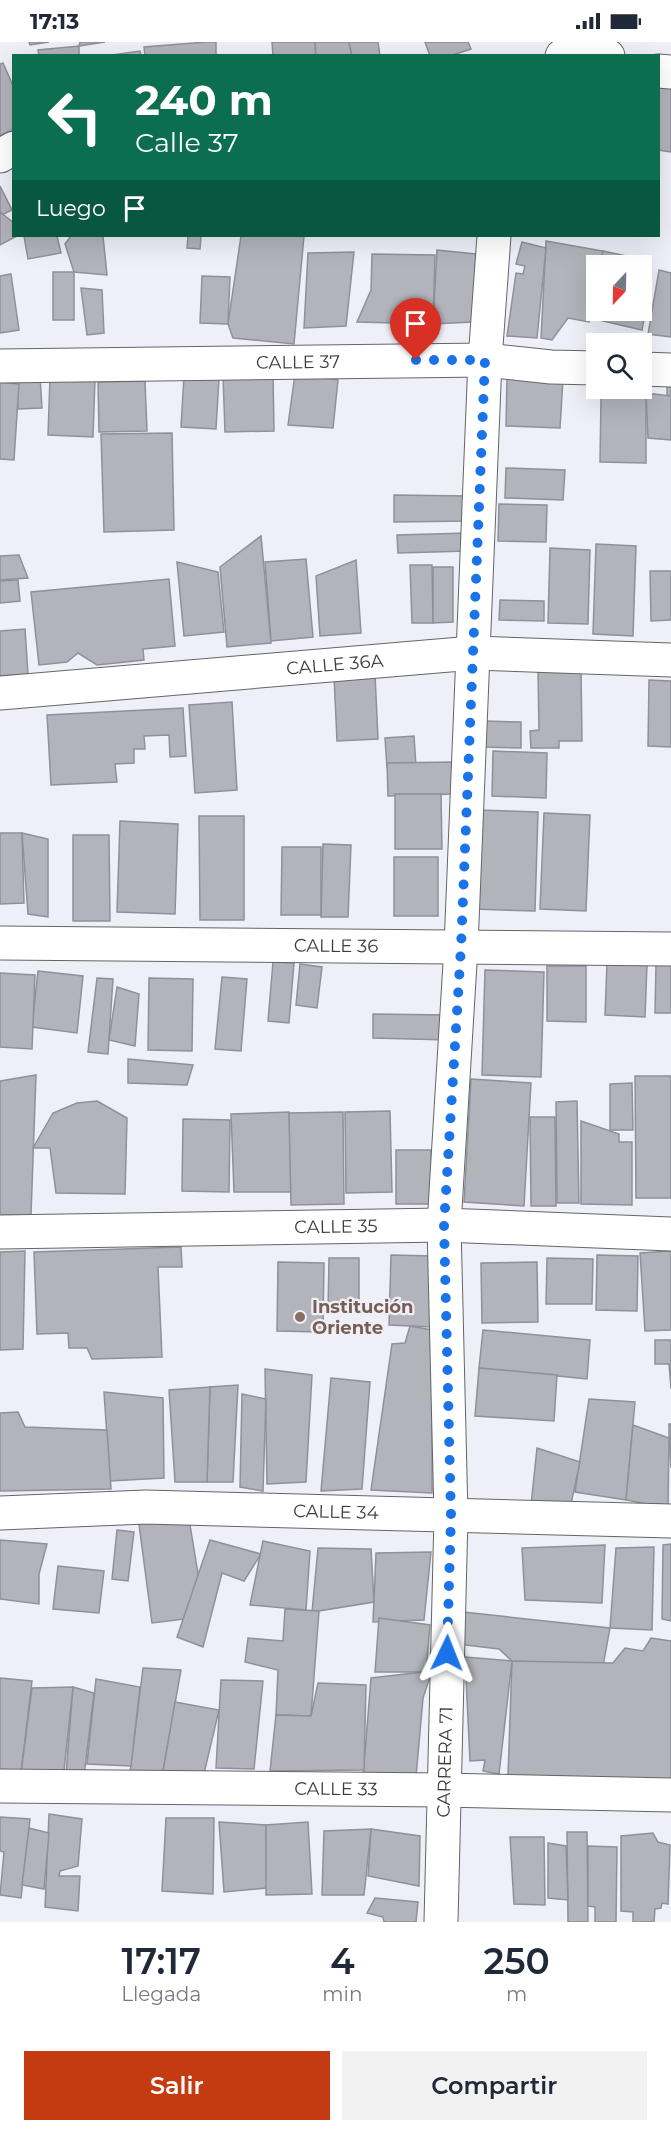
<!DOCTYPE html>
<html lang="es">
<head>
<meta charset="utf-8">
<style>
  :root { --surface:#fff; --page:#f2f2f3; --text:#1f2937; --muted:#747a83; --accent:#c43b11 }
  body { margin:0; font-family:Montserrat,sans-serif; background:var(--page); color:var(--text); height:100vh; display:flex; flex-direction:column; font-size:22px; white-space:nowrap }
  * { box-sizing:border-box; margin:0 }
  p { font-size:20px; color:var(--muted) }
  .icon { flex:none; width:33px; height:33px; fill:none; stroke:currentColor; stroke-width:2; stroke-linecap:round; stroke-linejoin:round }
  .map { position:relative; height:1880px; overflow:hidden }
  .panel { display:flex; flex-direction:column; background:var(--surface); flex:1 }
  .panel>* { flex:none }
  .hud { position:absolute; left:12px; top:12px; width:648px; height:183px; border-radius:0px; box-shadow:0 6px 24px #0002; background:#0b6e4f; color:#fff; overflow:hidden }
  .needle { width:39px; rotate:202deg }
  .tools { position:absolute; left:586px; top:213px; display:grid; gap:12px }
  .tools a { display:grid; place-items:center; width:66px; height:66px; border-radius:0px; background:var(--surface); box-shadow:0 6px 24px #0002; font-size:30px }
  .pin { position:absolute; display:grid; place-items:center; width:51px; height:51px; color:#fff; margin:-62px -26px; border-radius:50% 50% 50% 0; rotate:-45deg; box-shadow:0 0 6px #0007 }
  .pin .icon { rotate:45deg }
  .me { position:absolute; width:66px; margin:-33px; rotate:2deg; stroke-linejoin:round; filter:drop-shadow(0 0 4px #0008) }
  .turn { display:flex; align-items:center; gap:21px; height:126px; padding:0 24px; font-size:27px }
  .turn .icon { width:78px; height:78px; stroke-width:2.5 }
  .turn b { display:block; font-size:42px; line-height:51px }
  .then { display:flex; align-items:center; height:57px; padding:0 24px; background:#0003; gap:12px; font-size:22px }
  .eta { display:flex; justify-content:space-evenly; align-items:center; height:102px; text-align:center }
  .eta b { font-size:36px; font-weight:600; line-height:42px }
  .primary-button { display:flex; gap:12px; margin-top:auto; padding:12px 24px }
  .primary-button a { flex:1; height:69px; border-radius:0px; background:var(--accent); color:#fff; font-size:24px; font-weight:600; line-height:69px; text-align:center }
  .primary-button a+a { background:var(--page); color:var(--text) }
  .status { display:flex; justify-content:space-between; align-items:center; height:42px; padding:0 30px; background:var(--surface); direction:ltr }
  .status svg { height:16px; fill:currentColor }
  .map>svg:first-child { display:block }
  .building { fill:#b2b3bb; stroke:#8f9098; stroke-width:1.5 }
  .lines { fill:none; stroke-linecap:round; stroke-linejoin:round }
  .minor-casing { stroke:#64646b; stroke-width:35 }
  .minor { stroke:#fff; stroke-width:33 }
  .route { stroke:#1a73e8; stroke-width:10; stroke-dasharray:0 18 }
  .education-dot { fill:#8d6e63; stroke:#efeff8; stroke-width:2 }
  .labels { text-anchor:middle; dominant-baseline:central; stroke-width:4.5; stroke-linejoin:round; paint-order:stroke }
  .street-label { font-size:18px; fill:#3d3c40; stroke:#efeff8 }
  .education-label { font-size:18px; font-weight:bold; fill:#785e54; stroke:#efeff8; text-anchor:start }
</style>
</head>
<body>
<div class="status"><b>17:13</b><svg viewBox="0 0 49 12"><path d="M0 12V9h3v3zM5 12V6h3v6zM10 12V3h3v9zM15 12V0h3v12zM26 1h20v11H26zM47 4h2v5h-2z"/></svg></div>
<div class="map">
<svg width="671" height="1880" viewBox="0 0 671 1880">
  <rect width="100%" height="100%" fill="#efeff8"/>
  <g class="building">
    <path d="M29,0h20l-19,3z"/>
    <path d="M80,0h25l-26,4z"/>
    <path d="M206,0h10v14h-71l-1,-9z"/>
    <path d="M272,0h43l1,14h-43z"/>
    <path d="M315,0h34l3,14h-36z"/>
    <path d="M349,0h29l2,14h-28z"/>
    <path d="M425,0h43l3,7 -21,7h-20z"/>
    <path d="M79,4v10h-40l-1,-6z"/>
    <path d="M140,9l1,5h-36z"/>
    <path d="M3,21l11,25v41l-14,7v-72z"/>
    <path d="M658,45l13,1v64l-13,-2z"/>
    <path d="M0,144l12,24 -12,6z"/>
    <path d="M0,170l14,11v13h3l-17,9z"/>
    <path d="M24,194h33l4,17 -33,6z"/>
    <path d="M71,194h32l4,39 -33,-3 -9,-28z"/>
    <path d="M188,194h13l-1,13 -13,-1z"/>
    <path d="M241,194h63l-10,108 -61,-6 -5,-14z"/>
    <path d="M546,199l57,10 -3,15h-3v18l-8,38 -21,-4 -16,22 -11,-2z"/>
    <path d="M522,200l24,6 -9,90 -30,-2 9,-63 7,1 2,-8 -9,-2z"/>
    <path d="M437,208l39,4 -3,68 -40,2z"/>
    <path d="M603,209l28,6 -2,9h-29z"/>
    <path d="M354,210l-8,74 -42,2 4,-75z"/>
    <path d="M372,212l63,1 -2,69 -76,-2 14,-32z"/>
    <path d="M659,228l12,3v64l-23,-3z"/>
    <rect x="53" y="230" width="21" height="48"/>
    <path d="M11,232l8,56 -19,3v-57z"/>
    <path d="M202,234l28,1 -2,47 -28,-1z"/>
    <path d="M597,242v26h45v-25l8,3 -8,42 -52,-12z"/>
    <path d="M81,246l21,2 2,43 -17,2z"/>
    <path d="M295,332l43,6 -5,48 -45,-3z"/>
    <path d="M273,333l1,56 -49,1 -2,-56z"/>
    <path d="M40,334l2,32 -24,1 -2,-32z"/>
    <path d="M184,334l35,2 -3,51 -35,-2z"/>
    <path d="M507,335l56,2 -3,49 -54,-2z"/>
    <path d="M50,336l45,1 -2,58 -45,-2z"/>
    <path d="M671,336v18l-4,-1v-16z"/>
    <path d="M145,339l2,50 -48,1 -1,-50z"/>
    <path d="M0,340l19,2 -5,76 -14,-1z"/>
    <path d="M646,351l25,3v44l-23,-2z"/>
    <path d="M646,351v70l-46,-1 1,-65z"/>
    <path d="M172,391l2,97 -70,2 -3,-98z"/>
    <path d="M506,426l59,2 -2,30 -58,-2z"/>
    <path d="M394,453l74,1v25l-74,1z"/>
    <path d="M499,462l48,1 -1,37 -48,-1z"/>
    <path d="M468,491v18l-70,2 -1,-18z"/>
    <path d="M261,494l10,107 -44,4 -7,-80z"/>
    <path d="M596,502l40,2 -3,90 -40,-2z"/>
    <path d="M550,506l40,2 -2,74 -40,-1z"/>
    <path d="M19,513l9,23 -28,2v-24z"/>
    <path d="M306,517l7,78 -42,4 -6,-79z"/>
    <path d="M356,518l5,73 -41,3 -4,-60z"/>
    <path d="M177,520l41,10 6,60 -40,4z"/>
    <path d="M410,523h22l1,58h-21z"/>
    <path d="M433,525h20v55l-20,1z"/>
    <path d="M650,529h21v49l-20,1z"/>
    <path d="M169,537l6,67 -32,3 1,11 -47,5 -19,-12 -11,9 -28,3 -8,-73z"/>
    <path d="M18,538l2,21 -20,2v-22z"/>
    <path d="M500,558l44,1v20l-45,-1z"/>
    <path d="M25,587l3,45 -28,2v-45z"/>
    <path d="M538,628h43l1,71h-23v7h-28l-1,-17 9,-1z"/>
    <path d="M375,632l3,65 -41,2 -3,-65z"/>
    <path d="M649,638l22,1v66l-23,-1z"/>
    <path d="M232,660l5,88 -42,3 -6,-88z"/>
    <path d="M183,666l3,48 -16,1 -1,-22 -25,1 1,13h-11v14l-19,1 2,18 -66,3 -4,-70z"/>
    <path d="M485,679l36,1v26l-37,-1z"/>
    <path d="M414,694l2,30 -29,1 -2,-29z"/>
    <path d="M493,709l54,2 -1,45 -54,-2z"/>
    <path d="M452,720l2,32 -66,2 -1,-33z"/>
    <path d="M395,752h46l1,55h-47z"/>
    <path d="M476,768l62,2 -3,99 -62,-2z"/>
    <path d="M544,771l46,2 -4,96 -46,-2z"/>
    <path d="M199,774h45v104h-44z"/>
    <path d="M120,779l58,3 -3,90 -58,-2z"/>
    <path d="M0,791h22l2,70 -24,1z"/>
    <path d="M22,791l26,6v78l-20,-3z"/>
    <path d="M73,793h36l1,86h-37z"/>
    <path d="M323,802l28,1 -3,72h-27z"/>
    <path d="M282,805h39v68h-40z"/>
    <rect x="394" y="815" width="44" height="59"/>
    <path d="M273,920l21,1 -5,60 -21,-2z"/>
    <path d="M607,921l40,2 -2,52 -40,-2z"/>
    <path d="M300,922l22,3 -5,41 -21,-3z"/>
    <path d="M656,922h15v49h-16z"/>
    <path d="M547,924h39v56l-39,-1z"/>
    <path d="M485,928l59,2 -3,105 -59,-2z"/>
    <path d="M38,929l45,5 -6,57 -45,-6z"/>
    <path d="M0,931l35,2 -3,74 -32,-2z"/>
    <path d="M222,935l25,2 -6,72 -26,-2z"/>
    <path d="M97,936l16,1 -5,75 -20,-2z"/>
    <path d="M149,936l44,1 -1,72 -44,-1z"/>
    <path d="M117,945l22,7 -4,52 -26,-6z"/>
    <path d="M373,972l76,1 -1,25 -75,-2z"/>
    <path d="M128,1017l65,6 -6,20 -59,-2z"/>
    <path d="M36,1033l-5,140h-31v-134z"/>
    <path d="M635,1034h36v122h-35z"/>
    <path d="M471,1037l60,4 -7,123 -60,-4z"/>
    <path d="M632,1041l1,47h-23v-46z"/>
    <path d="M97,1059l30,17 -2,76 -69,-1 -6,-45h-17l20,-35 24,-10z"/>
    <path d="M577,1059l2,102h-22l-1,-101z"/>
    <path d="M390,1069l2,81 -46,1 -1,-81z"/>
    <path d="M289,1070l3,80h-58l-3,-78z"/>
    <path d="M343,1070l1,92 -53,1 -2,-92z"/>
    <path d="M530,1075h25l1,89h-25z"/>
    <path d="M183,1077l47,1 -1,72 -47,-1z"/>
    <path d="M581,1079l38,13v8h13v63l-51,-1z"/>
    <path d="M396,1108h35l1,54h-36z"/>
    <path d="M181,1205l1,20h-24l4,90 -70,2 -5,-11h-18l-1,-15 -31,1 -3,-82z"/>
    <path d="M25,1209l-2,98 -23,1v-98z"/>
    <path d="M671,1209v79l-26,1 -5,-78z"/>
    <path d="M391,1213l43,1 -2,71 -43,-2z"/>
    <path d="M597,1213l41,1 -1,55 -41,-1z"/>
    <path d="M329,1216h30v50h-31z"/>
    <path d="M547,1216l46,1 -1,45h-46z"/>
    <path d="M278,1220l46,1 -1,69 -46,-1z"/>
    <path d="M537,1220l1,60 -56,1 -1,-60z"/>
    <path d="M410,1284l22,4v163l-61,-3 21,-146 13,-1z"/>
    <path d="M483,1288l107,10 -3,39 -108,-11z"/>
    <path d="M655,1298h16v49l-2,-25h-14z"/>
    <path d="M479,1326l78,7 -3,46 -79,-5z"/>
    <path d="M265,1327l47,6 -6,107 -39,2z"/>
    <path d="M331,1336l39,4 -8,107 -41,2z"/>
    <path d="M238,1343l-5,97h-26l3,-95z"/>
    <path d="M210,1345l-3,95h-32l-6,-92z"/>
    <path d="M104,1350l59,6 1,80 -54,3z"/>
    <path d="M242,1352l24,5 -3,92 -23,-4z"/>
    <path d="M589,1357l46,3 -9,98 -51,-8z"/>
    <path d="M18,1370l7,15 82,3 4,59 -111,2v-78z"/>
    <path d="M669,1382h2v44l-2,-30z"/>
    <path d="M633,1383l36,13 -1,70 -42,-8z"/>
    <path d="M537,1406l43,14 -11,51 -38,-8z"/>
    <path d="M138,1475l52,8 13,79 -14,3 -5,12 -32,4z"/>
    <path d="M117,1488l17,2 -6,49 -16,-2z"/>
    <path d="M0,1498l47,4 -8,30v30l-39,-5z"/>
    <path d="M210,1498l51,14 -17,27 -22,-8 -19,74 -26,-10z"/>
    <path d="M263,1499l47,10 -4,59 -56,-5z"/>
    <path d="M671,1502v77l-9,-2 1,-74z"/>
    <path d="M605,1503l-3,58 -77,-3 -3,-52z"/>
    <path d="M654,1505l-2,83 -42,-2 6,-80z"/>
    <path d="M318,1506l53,1 3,53 -62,10z"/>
    <path d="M431,1510l-7,68 -51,2 3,-69z"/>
    <path d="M58,1524l46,5 -5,42 -46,-4z"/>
    <path d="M285,1567l34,2 -8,105 -35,-1 2,-45 -33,-8 3,-24 35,3z"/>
    <path d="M463,1570l147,16 -7,38 -91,-5 -13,-12 -41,-5z"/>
    <path d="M379,1576l51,7 -4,47h-51z"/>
    <path d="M651,1596l20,3v139l-163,-5 4,-114 101,2 12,-15 18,3z"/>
    <path d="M465,1615l47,4 -13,113 -16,-3 2,-11 -15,1z"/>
    <path d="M143,1626l38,2 -19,107 -32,-5z"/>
    <path d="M432,1629l-9,27 -7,79h-53l8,-99z"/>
    <path d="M0,1636l32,3 -11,92h-21z"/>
    <path d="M96,1637l44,8 -9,79 -44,-2z"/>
    <path d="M221,1638l42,1 -9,88 -38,-1z"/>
    <path d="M318,1641l48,2 -2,85 -94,1 6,-56 35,1z"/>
    <path d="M73,1645l21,6 -10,83 -18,-2z"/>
    <path d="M73,1645l-10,93 -42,-7 11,-85z"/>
    <path d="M175,1660l44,8 -17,72 -40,-5z"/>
    <path d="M49,1772l33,5 -4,47 -18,5 -1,5h21l-2,35 -33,-4z"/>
    <path d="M0,1775l30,2 -9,79 -21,-3 4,-43 -4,-1z"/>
    <path d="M166,1776h48l-1,76 -51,-3z"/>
    <path d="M219,1780l47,3 1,63 -43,4z"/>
    <path d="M308,1780l4,72 -46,1v-70z"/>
    <path d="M29,1786l20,5 -5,56 -22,-4z"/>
    <path d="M371,1787l49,7 -1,50 -51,-10z"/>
    <path d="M371,1787l-7,66h-42l2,-64z"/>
    <path d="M567,1790h20l1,90h-20z"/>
    <path d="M653,1791l5,9 12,3 -2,59 -6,-1 -1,5 -6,1 -1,13h-21v-10l-12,-1v-75z"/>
    <path d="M510,1795h34l1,68 -31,-1z"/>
    <path d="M548,1801l18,3 2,54 -20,-2z"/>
    <path d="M588,1804l29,1 -1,75h-21v-15l-7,-1z"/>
    <path d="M375,1856l43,4 -2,20h-32l-1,-5 -16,-4z"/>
  </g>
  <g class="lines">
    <g class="minor-casing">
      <g id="minor">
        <path d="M562,14l27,-7 19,7"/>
        <path d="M658,29l13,1"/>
        <path d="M0,114l14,-8"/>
        <path id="s1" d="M0,324l485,-6 66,7 46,1"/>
        <path d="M642,327l29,1"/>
        <path id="s2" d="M0,651l473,-40 198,7"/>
        <path id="s3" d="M0,901l671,6"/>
        <path id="s4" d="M0,1190l444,-7 227,9"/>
        <path id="s5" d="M0,1471l146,-6 525,14"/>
        <path id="s6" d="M0,1744l443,4 228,5"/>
        <path id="s7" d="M441,1880l10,-406 -7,-291 17,-278 24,-587 9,-124"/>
      </g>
    </g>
    <use href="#minor" class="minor"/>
  </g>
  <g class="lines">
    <path class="route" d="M416,318h69l-24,587 -17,278 7,291 -4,137"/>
  </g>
  <circle class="education-dot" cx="300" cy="1275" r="6"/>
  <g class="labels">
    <g class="street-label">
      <text stroke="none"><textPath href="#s1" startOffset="298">CALLE 37</textPath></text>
      <text stroke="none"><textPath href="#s2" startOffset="336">CALLE 36A</textPath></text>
      <text stroke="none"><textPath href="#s3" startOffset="336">CALLE 36</textPath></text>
      <text stroke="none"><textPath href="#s4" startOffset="336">CALLE 35</textPath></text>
      <text stroke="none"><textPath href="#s5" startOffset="336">CALLE 34</textPath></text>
      <text stroke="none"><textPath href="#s7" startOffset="160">CARRERA 71</textPath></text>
      <text stroke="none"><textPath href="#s6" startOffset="336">CALLE 33</textPath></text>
    </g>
    <g class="education-label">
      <text x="312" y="1265">Institución<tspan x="312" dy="21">Oriente</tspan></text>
    </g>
  </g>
</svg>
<div class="tools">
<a><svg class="needle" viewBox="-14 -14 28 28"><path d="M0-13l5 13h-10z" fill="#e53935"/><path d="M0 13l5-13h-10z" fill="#747a83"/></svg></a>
<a><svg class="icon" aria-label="search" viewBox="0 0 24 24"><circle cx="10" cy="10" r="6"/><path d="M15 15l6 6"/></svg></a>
</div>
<div class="pin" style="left:416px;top:318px;background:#d93025"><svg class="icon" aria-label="arrive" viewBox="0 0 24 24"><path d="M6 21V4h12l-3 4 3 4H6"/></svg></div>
<svg class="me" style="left:447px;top:1611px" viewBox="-20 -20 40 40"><path d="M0-17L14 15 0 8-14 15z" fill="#1a73e8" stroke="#fff" stroke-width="4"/></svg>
<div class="hud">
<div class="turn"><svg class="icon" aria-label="left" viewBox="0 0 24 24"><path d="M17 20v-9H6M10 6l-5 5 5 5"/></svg><div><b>240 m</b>Calle 37</div></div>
<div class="then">Luego<svg class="icon" aria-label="arrive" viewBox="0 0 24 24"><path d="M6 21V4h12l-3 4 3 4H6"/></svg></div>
</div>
</div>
<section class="panel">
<div class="eta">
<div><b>17:17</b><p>Llegada</p></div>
<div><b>4</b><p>min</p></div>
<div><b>250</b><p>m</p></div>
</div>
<div class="primary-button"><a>Salir</a><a>Compartir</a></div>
</section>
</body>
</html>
